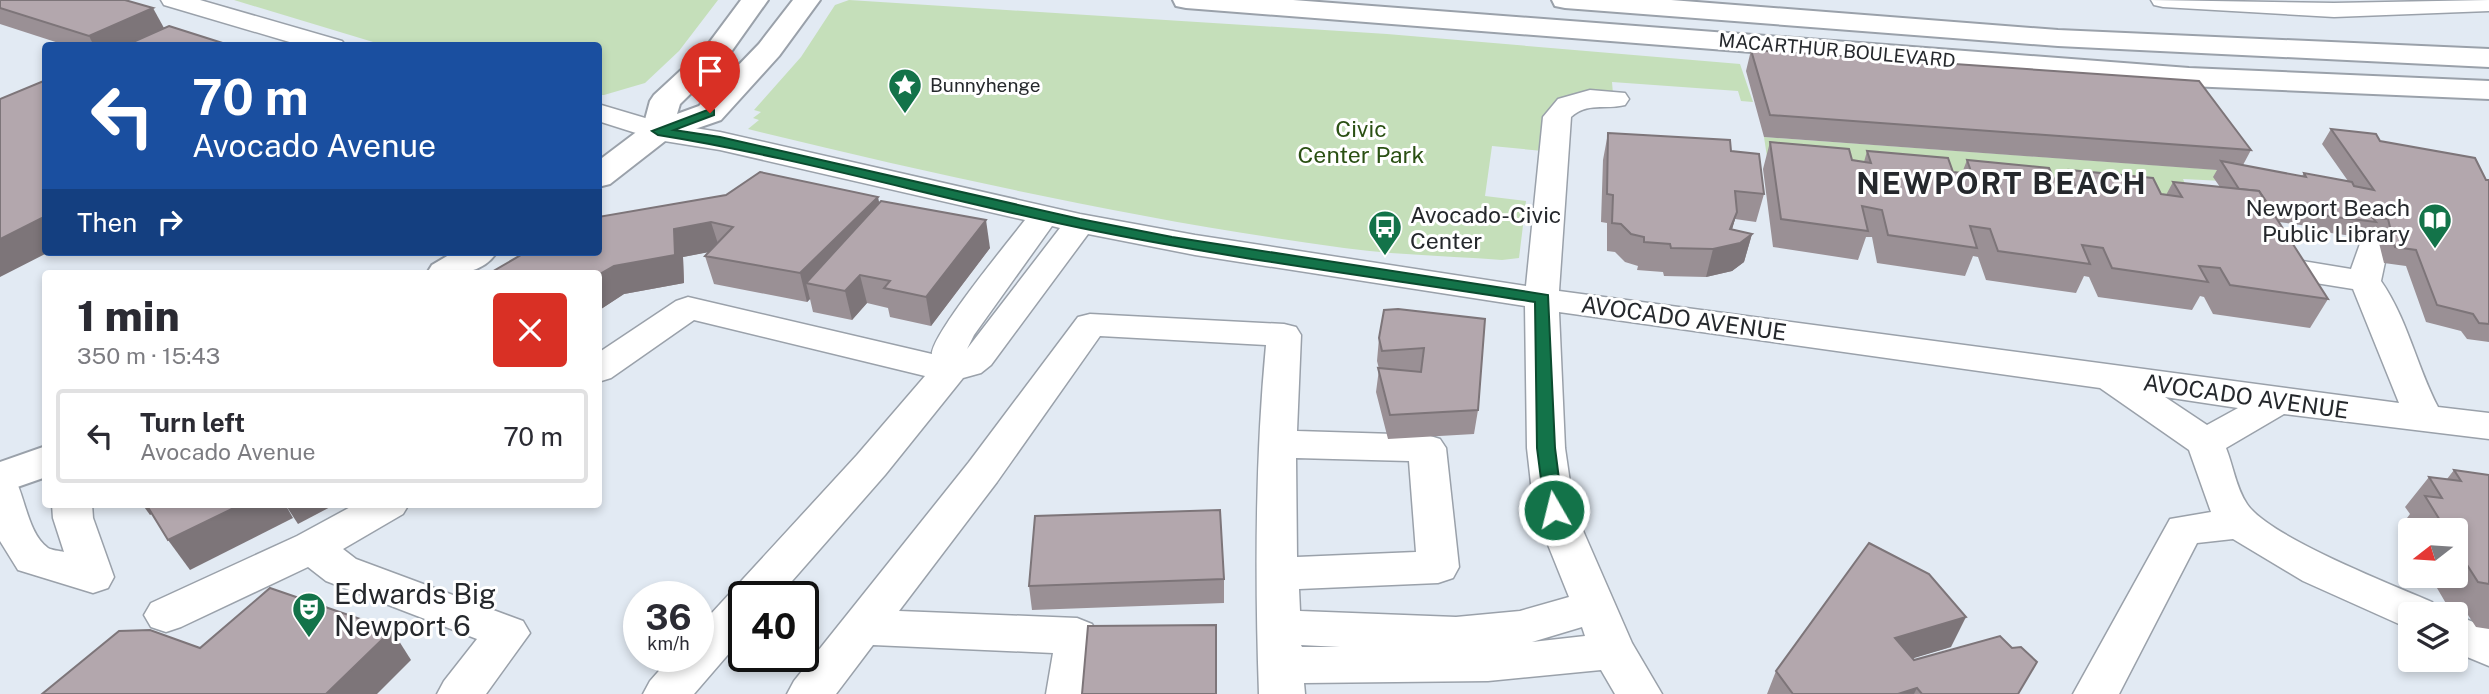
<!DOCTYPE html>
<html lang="en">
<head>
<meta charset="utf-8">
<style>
  :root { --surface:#fff; --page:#f7f7f7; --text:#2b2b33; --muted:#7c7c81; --line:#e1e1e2 }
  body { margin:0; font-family:"Public Sans",sans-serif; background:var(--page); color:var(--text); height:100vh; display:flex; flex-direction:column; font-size:26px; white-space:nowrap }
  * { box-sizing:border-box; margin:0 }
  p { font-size:23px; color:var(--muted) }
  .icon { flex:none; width:38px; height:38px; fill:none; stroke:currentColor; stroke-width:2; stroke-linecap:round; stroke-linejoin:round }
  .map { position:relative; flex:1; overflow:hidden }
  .details { position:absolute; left:42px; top:270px; width:560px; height:238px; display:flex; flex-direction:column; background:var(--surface); border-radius:7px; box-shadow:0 4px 10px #0003 }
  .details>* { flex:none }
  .banner { position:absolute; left:42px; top:42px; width:560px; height:214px; border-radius:7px; box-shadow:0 4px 10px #0003; background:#1a4fa0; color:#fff; overflow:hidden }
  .needle { width:46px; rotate:253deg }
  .controls { position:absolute; left:2398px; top:518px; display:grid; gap:14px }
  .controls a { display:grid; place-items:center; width:70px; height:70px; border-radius:7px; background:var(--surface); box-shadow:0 4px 10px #0003; font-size:35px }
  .speed { position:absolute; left:623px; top:581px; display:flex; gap:14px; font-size:35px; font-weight:700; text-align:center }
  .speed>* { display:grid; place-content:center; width:91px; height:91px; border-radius:50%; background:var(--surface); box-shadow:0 4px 10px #0003; line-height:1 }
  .speed small { font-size:18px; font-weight:400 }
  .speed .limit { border:4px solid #111; border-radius:10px; background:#fff; color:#111 }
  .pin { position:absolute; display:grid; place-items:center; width:60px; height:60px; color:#fff; margin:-72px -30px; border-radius:50% 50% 50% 0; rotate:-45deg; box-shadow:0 0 7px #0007 }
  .pin .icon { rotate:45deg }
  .me { position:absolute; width:77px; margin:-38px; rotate:352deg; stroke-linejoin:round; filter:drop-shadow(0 0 5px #0008) }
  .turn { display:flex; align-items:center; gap:24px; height:147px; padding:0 35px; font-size:32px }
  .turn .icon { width:91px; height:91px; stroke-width:2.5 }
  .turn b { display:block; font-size:49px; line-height:60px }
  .then { display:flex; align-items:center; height:66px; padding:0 35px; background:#0003; gap:14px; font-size:26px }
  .round { display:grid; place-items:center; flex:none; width:74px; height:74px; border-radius:7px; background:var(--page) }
  .overview { display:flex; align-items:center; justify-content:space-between; height:119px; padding:0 35px }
  h1 { font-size:42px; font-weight:800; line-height:52px }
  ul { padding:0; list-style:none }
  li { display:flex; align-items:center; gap:21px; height:94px; margin:0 14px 10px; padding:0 21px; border:4px solid var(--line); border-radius:7px }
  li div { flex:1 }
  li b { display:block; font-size:26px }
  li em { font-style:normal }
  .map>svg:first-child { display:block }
  .green { fill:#c5dfba }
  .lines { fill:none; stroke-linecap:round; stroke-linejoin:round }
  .minor-casing { stroke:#9aa1aa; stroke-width:3 }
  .major-casing { stroke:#9aa1aa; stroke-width:4 }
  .minor { fill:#fff; fill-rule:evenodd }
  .major { fill:#fff; fill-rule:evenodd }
  .wall { fill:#9a9095 }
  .shaded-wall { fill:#7d7579 }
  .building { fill:#b3a7ad; stroke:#7d7579; stroke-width:2 }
  .route { fill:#137349; stroke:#0c4b2f; stroke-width:2 }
  .labels { text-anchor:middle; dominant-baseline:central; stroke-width:6; stroke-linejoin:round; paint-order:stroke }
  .far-street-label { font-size:19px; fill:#25282c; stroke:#fff }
  .far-poi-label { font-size:19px; fill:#25282c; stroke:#fff; text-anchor:start }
  .park-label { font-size:23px; fill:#2a5013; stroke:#fff }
  .poi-label { font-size:23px; fill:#25282c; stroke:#fff; text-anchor:end }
  .street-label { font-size:23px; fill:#25282c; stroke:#fff }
  .near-poi-label { font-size:28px; fill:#25282c; stroke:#fff; text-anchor:start }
  .district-label { font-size:30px; font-weight:bold; letter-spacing:2px; fill:#25282c; stroke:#fff }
</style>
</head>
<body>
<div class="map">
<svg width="2489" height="694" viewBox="0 0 2489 694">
  <rect width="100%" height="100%" fill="#e2eaf3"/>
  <g class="green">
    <path d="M234,0h484l-39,51 -34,32 -41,12h-5l-1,-49 -215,-1z"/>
    <path d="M849,0l538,34 353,30 13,38 -12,-1 -3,-10 -126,-9 1,12h-30l-40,57 -51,-5 -7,50 41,5 -7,57 -17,2c-52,-4 -106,-5 -158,-12 -200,-27 -399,-71 -596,-119l11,-9 -6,-2 8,-6 -7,-2 47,-53 34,-52z"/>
    <path d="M1764,137l472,34 7,11 -60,-3 14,33 -428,-42z"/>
  </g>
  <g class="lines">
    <g class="minor-casing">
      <g id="minor">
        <path d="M161,0h39l142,41 4,5h-43l-139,-41z"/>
        <path d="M2151,0l183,3 155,-3v11l-155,6 -171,-10 -9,-2z"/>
        <path d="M1590,90l35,3 4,6 -4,6c-20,5 -38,-3 -54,12l-12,174 840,112 -46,-114 -81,-13 -12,-3 -4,-7 4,-7 12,-3 79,13 10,-28 11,-3 11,3 5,7 -7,33c26,37 36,86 57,126l51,6v26l-205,-25 -58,34c7,17 10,40 21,56 22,33 144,80 185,98l6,12h-28v15l-107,-48 -70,-42 -36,4 -78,151h-46l97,-175 41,-7 -22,-62 -89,-62 -541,-76 6,136 9,62 58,133 30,51h-47l-14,-24 -113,11 -184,2 1,11h-46c-4,-116 -4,-233 7,-349l-166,-9 -103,146 -98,129 178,7 15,6 7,12 -7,58h-46l7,-41 -180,-8 -37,49h-49l7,-13 175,-219 109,-145 12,-3 194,10 12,3 5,8 -4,96 130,4 13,4 6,9 13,119 -6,11 -15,5 -139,6 1,22 156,6 64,-6 49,-14 -35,-87 -7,-62 -2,-142 -330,-51 -107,-21 -97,131 -10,8 -18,5 -78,97 -107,122h-34v39l-50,58h-51l7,-13 22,-25h26v-28l159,-173 68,-79 -231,-56 -83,58 -13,4v-29l78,-52 12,-4 244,57c0,-20 76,-112 93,-134l-305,-70 -62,-10 -60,-19v-17l64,19 58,9 360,82 115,21 331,51 17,-169 15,-18zM1052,226l8,2 -93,121 7,-14zM2165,397l73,11 -31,17zM1296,458l113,3 7,91 -119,5zM1582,627l3,9 -53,6zM1301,645l39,2h-38z"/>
        <path d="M0,473l14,4c11,19 14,57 34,71 3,2 12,3 16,4l-11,-34 -1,-14h40l1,14 21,59 -6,11 -15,5 -75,-23 -18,-29z"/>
        <path d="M356,504h53l-6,10 -60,35 13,10 167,62 7,12 -44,61h-49l7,-13 33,-42 -151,-58 -18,-14 -127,60 -15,5 -15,-5 -7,-12 7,-12 146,-67z"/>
        <path d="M2455,615l34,13v38l-34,-14z"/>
      </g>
    </g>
    <g class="major-casing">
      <g id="major">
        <path d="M741,0h27l-42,59 -46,45 -3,10 22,-8 60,-62 34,-44h27l-41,56 -58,64 -52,18 -59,46 -12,3v-26l45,-34 7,-26 4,-6 52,-48z"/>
        <path d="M1173,0h120l896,68 300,13v18l-300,-13 -1003,-78 -10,-2z"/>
        <path d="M1552,0h119l387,30 431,19v18l-431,-21 -493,-38 -10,-2z"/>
        <path d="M454,252h43c-17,25 -43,21 -70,21l5,-8z"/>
        <path d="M46,446v31l-46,16v-31z"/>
      </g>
    </g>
    <use href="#minor" class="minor"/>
    <use href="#major" class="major"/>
  </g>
  <g class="wall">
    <path d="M0,0l164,28 68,18h-164l-68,-22z"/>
    <path d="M1751,50l500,100 -8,15 59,11 2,-3 44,8 -26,-37 9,-15 49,12 109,39v162l-22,-3 -6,-8 -35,-9 -20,-56 -22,-3 -7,-28 -9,-2 -2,5 -49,-7 -2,-4 -36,-5 49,77 -18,29 -97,-14 -9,-17 -4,-1 -8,14 -94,-13 -9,-20 -5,-1 -8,17 -90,-13 -8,-23 -5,-1 -8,20 -88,-13 -5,-26h-6l-8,23 -85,-13 -10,-78 7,-27 94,20 3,-11 86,21 9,1 5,-13 96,24 6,-14 97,25 7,-13 47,5 -7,-10 4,-7 -453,-33 -18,-66z"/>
    <path d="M1608,133l123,18 33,43 -8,28 -21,-3 -3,10 20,5 -8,28 -12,9 -26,6 -42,-1 -1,-4 -26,-2 1,-4 -13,-4 -10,-10 -8,-1v-28l-6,-1 2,-62z"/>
    <path d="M879,203l111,45 -59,78 -41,-9 -2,-9 -21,-5 -15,17 -39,-8 -3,-13 -3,3 -93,-18 -9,-28 3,-4 -25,5 1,26 -60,11 -26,17v-94z"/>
    <path d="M1398,309l80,101 -4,24 -86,5 -12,-47 3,-23 -2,-8 2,-23z"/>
    <path d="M2454,470l35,5v154l-13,-2 -8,-12 -17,-3 -21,-36h25v-46h-45v11l-9,-15 9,-12 -5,-7 24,-30 18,2z"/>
    <path d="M1224,579v24l-192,7 -3,-24z"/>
    <path d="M1951,647l-39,11 2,2 104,34h-251l9,-23z"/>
  </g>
  <g class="shaded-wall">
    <path d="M153,8l11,20 -39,18h-31l-5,-10z"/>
    <path d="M878,197l6,28 -78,58 4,16 -3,3 -7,-29z"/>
    <path d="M1737,212l-8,28 23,-6 -8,28 -12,9 -26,6 7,-28z"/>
    <path d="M46,216v36h3l-49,25v-38z"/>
    <path d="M986,220l4,28 -59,78 -5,-29z"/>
    <path d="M711,222l9,28 -37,7 1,26 -60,11 -26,17v-36l76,-46z"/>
    <path d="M860,275l7,28 -15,17 -7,-29z"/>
    <path d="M142,504h31l-23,11z"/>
    <path d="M242,504h43l8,14 -103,52 -22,-30z"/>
    <path d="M285,504h51l-38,20z"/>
    <path d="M1966,617l-15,30 -70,21 14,-30z"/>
    <path d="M392,630l19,30 -34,34h-51z"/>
    <path d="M1917,688l-3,6h-16z"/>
  </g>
  <g class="building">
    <path d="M0,0h125l28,8 -64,28 -89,-28z"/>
    <path d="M169,26l63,20h-108z"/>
    <path d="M1751,50l448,31 52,69 -481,-35z"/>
    <path d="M46,80v136l-46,23v-140z"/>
    <path d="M2331,129l45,5 4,7 95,17 11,22h3v144l-10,-1 -6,-9 -36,-9 -21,-55 -21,-3 -7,-28 -16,-2 4,5 -49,-6 -3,-4 -56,-8 -9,-13 -20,-2 -18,-28 85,16 -2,-4 48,9 2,4 20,4z"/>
    <path d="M1608,133l122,7 1,11 28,3 5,40 -29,-3 2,21 -7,17 22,5 -12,9 -27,6 -42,-1 -1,-4 -26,-2v-5l-13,-3 -10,-10 -9,-1 1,-28 -6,-1z"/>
    <path d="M1770,142l79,7 3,11 19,3 -4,-12 81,7 5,14 19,2 -5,-14 82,8 7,15 19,2 -6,-15 84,8 8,16 21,3 -9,-15 86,9 69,108 -98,-14 -10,-17 -21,-2 9,16 -96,-14 -9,-20 -21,-3 8,19 -92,-13 -8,-22 -20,-3 7,22 -89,-13 -6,-25 -20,-4 6,25 -87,-12z"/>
    <path d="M760,172l118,25 -78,76 -95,-17 28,-29 -22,-5 -37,7 1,26 -61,11 -16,9v-2h-108l36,-21h72v-35l128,-22z"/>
    <path d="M881,201l105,19 -60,77 -42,-9 6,-7 -30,-6 -15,16 -39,-8z"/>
    <path d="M1398,309l87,10 -7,91 -88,5 -12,-47 43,4 3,-24 -42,3 -3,-13 5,-28z"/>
    <path d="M2454,470l35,5v109l-11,-2 -23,-36v-16h-9l-21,-34 17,2 -13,-21 32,4z"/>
    <path d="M146,504h96l-74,36z"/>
    <path d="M1220,510l4,69 -195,7 6,-70z"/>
    <path d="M1869,543l60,31 37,43 -71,21 19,22 86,-24 12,12 9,-1 16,15 -19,32h-96l-5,-6 -19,6h-105l-17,-23z"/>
    <path d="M270,588l122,42 -66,64h-284l77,-63 31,-1 50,18z"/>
    <path d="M1216,625v69h-134l6,-68z"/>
  </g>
  <path class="route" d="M710,109l4,1v5l-40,15 46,7 360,82 92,18 376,58 7,153 8,62 -2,5h-13l-3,-5 -8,-62 -2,-146c-151,-24 -304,-43 -454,-74 -141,-29 -280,-70 -423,-93l-6,-4z"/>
  <defs>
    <g id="sight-pin" transform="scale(1.75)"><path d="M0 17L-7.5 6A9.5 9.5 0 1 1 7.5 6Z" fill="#137349" stroke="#fff"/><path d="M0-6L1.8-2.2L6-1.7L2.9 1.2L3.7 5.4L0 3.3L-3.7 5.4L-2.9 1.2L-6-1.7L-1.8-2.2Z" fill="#fff"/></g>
    <g id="library-pin" transform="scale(1.75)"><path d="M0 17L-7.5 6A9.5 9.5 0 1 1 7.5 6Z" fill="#137349" stroke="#fff"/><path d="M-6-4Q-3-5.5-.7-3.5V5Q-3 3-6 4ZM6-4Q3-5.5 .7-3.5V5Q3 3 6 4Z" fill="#fff"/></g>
    <g id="bus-pin" transform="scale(1.75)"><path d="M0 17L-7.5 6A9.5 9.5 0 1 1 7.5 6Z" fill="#137349" stroke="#fff"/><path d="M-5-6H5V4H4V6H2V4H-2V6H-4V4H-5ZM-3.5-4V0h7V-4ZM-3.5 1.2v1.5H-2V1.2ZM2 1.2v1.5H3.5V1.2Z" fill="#fff"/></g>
    <g id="theatre-pin" transform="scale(1.75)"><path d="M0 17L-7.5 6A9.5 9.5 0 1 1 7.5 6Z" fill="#137349" stroke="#fff"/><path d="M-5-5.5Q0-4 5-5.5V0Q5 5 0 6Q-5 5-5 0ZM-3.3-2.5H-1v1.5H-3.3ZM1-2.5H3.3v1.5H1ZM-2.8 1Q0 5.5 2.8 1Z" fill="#fff"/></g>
  </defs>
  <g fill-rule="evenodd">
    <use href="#sight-pin" x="905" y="85"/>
    <use href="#library-pin" x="2435" y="220"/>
    <use href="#bus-pin" x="1385" y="227"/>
    <use href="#theatre-pin" x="309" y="609"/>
  </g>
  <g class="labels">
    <g class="far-street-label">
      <text transform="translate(1837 50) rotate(5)">MACARTHUR BOULEVARD</text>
    </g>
    <g class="far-poi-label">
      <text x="930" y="85">Bunnyhenge</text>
    </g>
    <g class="park-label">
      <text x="1361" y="128">Civic<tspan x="1361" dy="26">Center Park</tspan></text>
    </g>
    <g class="poi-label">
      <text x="2410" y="207">Newport Beach<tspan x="2410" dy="26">Public Library</tspan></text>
      <text x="1410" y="214" text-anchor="start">Avocado-Civic<tspan x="1410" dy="26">Center</tspan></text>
    </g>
    <g class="street-label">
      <text transform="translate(1684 318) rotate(8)">AVOCADO AVENUE</text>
      <text transform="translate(2246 396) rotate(8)">AVOCADO AVENUE</text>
    </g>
    <g class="near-poi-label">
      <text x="334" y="593">Edwards Big<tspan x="334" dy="32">Newport 6</tspan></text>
    </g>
    <g class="district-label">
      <text x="2002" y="183">NEWPORT BEACH</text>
    </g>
  </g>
</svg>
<div class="controls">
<a><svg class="needle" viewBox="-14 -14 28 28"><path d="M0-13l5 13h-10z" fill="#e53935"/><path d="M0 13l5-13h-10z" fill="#7c7c81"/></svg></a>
<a><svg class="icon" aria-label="layers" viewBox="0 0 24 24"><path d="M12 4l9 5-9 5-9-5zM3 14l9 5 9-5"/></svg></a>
</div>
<div class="speed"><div>36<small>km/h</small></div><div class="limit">40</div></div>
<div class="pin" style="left:710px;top:113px;background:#d93025"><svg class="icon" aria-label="arrive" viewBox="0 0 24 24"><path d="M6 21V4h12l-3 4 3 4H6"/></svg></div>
<svg class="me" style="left:1554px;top:510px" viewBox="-20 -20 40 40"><circle r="17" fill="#137349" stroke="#fff" stroke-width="3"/><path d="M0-11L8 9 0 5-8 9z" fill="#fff"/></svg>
<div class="banner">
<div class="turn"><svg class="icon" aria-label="left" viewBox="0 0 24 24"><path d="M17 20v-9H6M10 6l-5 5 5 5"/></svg><div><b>70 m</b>Avocado Avenue</div></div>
<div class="then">Then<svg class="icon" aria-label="right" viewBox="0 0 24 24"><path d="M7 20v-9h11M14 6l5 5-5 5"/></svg></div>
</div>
<section class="details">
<div class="overview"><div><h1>1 min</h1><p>350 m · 15:43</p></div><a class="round" style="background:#d93025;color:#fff"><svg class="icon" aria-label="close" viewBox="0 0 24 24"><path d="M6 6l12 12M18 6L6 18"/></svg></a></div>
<ul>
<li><svg class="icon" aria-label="left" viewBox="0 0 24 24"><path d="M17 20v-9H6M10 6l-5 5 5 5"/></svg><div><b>Turn left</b><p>Avocado Avenue</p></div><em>70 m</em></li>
</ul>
</section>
</div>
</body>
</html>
